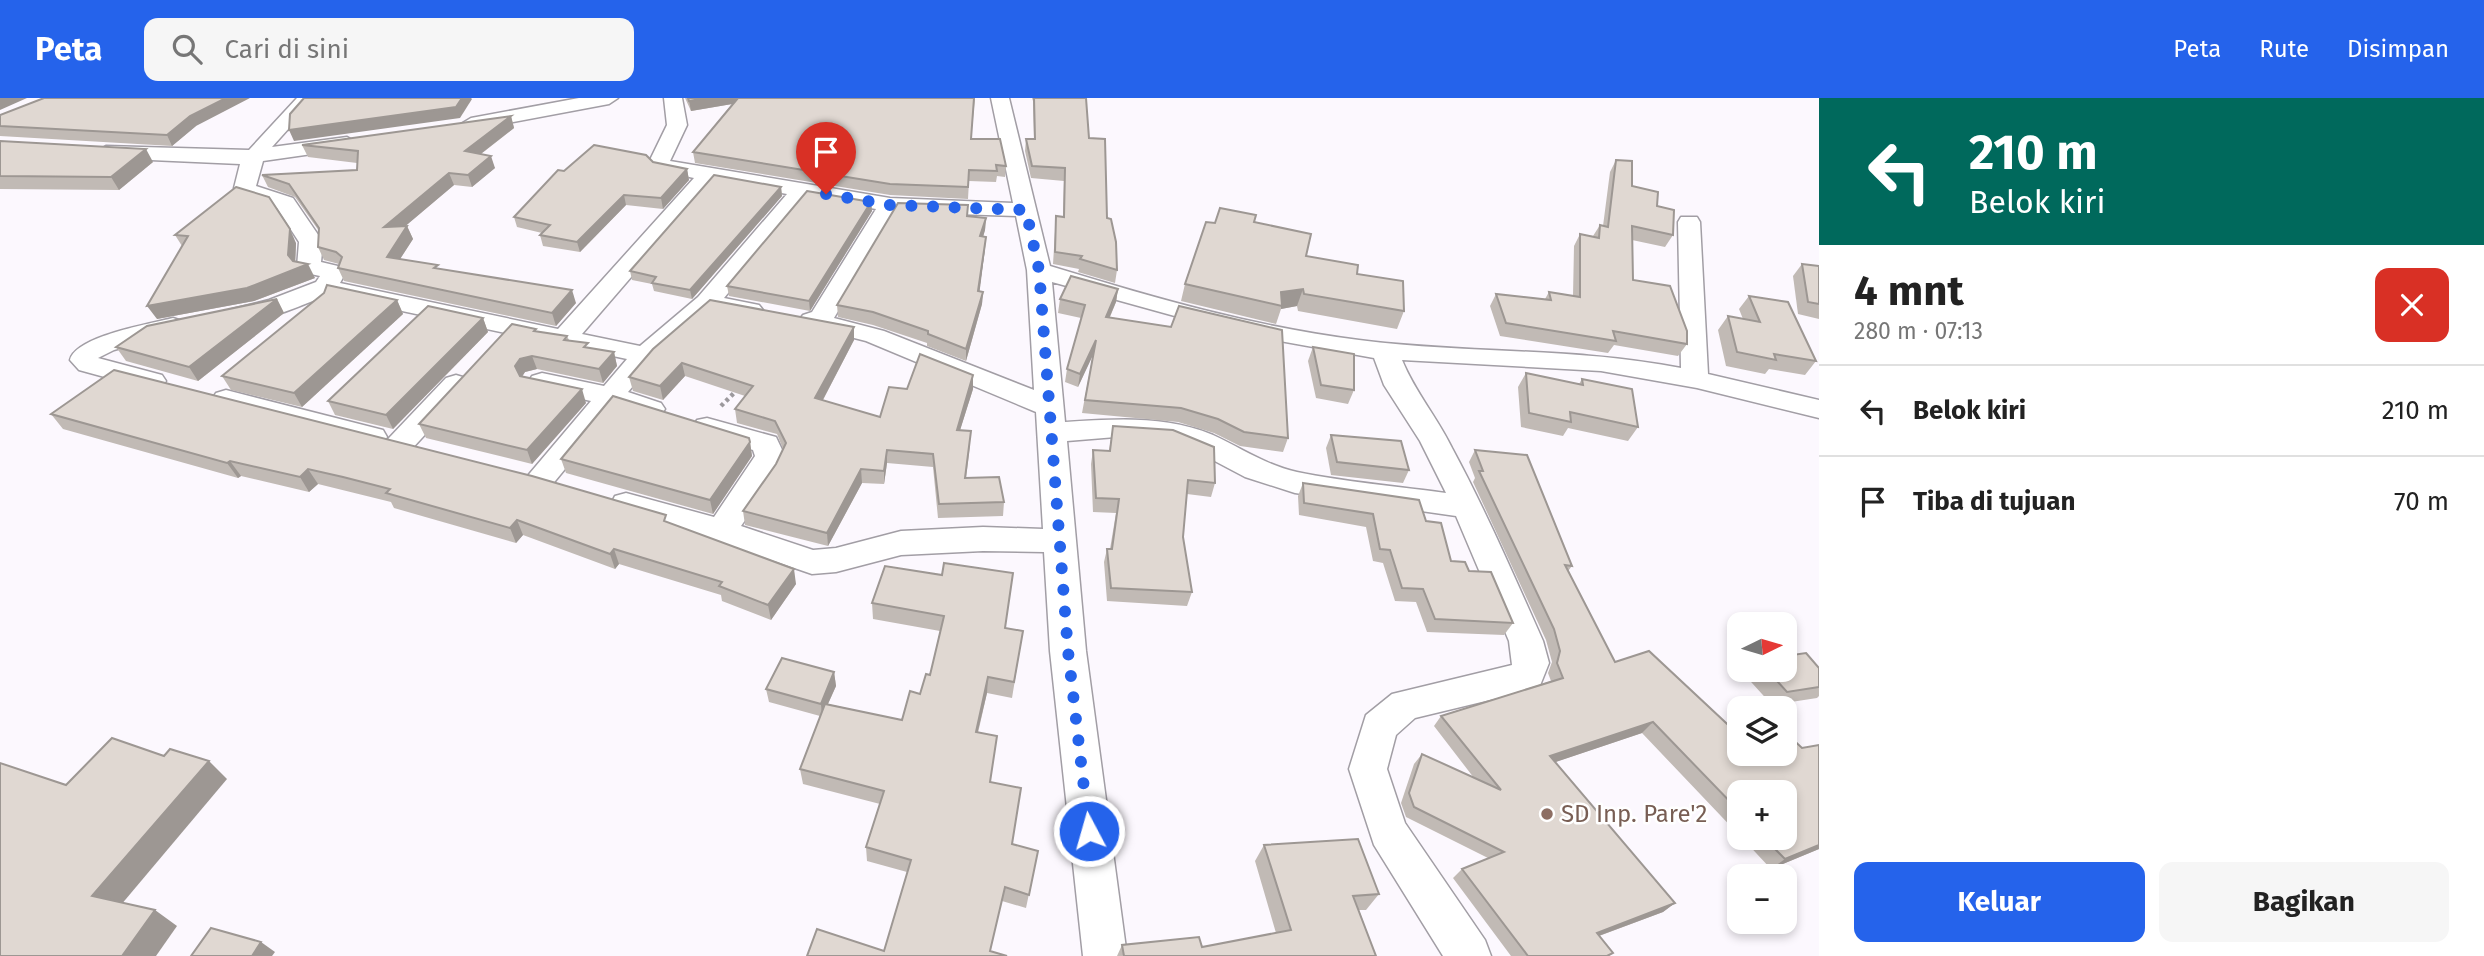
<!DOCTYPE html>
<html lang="id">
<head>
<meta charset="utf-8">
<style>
  :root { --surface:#fff; --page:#f6f6f6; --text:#222; --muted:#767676; --line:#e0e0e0; --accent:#2563eb }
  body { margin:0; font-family:"Fira Sans",sans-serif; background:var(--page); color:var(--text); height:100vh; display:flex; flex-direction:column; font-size:26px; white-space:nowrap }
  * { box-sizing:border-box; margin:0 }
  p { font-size:23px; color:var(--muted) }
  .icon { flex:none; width:38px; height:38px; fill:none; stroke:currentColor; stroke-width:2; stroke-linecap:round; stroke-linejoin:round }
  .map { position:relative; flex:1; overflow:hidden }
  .drawer { display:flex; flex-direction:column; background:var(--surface); width:665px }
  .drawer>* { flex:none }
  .hud { background:#00695c; color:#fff; overflow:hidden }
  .needle { width:46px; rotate:85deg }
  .tools { position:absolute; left:1727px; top:514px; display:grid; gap:14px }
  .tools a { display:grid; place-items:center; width:70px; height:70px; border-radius:14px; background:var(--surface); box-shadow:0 4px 10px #0003; font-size:35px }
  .pin { position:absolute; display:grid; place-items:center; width:60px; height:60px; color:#fff; margin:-72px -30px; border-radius:50% 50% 50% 0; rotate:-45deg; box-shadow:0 0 7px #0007 }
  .pin .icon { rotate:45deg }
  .me { position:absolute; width:77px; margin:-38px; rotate:354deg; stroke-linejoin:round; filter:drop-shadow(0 0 5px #0008) }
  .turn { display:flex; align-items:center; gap:24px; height:147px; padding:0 35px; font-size:32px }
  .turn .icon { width:91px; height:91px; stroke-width:2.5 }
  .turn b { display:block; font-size:49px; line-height:60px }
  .round { display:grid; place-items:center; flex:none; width:74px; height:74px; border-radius:14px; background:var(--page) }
  .summary { display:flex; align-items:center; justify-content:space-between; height:119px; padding:0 35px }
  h1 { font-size:42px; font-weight:700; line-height:52px }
  .action { display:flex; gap:14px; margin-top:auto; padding:14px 35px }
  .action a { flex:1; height:80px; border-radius:14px; background:var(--accent); color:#fff; font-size:28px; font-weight:700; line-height:80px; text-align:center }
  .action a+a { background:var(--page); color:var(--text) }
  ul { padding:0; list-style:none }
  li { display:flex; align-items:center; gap:21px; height:91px; padding:0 35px; border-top:2px solid var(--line) }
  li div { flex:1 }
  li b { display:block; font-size:26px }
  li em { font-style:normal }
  header { display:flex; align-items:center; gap:42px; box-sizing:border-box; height:98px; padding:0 35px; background:var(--accent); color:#fff }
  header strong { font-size:33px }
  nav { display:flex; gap:38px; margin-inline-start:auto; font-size:24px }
  .search { width:490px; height:63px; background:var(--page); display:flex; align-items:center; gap:18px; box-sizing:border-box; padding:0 24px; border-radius:14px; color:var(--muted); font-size:26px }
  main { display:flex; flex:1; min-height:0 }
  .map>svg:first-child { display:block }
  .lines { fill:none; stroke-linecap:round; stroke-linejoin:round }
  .minor-casing { stroke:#a29ea5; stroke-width:3 }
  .path { stroke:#9c999d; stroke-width:4.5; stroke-dasharray:3.5 3.5; stroke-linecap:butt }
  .minor { fill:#fff; fill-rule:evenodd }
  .wall { fill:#c1bab5 }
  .shaded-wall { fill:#9d9793 }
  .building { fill:#e0d8d2; stroke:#9d9793; stroke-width:2 }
  .route { stroke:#2563eb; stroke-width:12; stroke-dasharray:0 21.6 }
  .education-dot { fill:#8d6e63; stroke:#fff; stroke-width:2.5 }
  .labels { text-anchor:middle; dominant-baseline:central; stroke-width:5; stroke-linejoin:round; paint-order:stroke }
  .near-education-label { font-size:24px; fill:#785e54; stroke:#fff; text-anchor:start }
</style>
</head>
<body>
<header>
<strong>Peta</strong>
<div class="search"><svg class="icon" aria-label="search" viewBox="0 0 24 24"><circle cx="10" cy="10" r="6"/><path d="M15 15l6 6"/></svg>Cari di sini</div>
<nav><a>Peta</a><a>Rute</a><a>Disimpan</a></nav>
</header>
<main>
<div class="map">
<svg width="1819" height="858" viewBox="0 0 1819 858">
  <rect width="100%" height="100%" fill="#fcf8fe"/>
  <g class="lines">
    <g class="minor-casing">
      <g id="minor">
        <path d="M297,0h19l-44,49 75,-10 10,6 -10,6 -84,12 -7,25 37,12 30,44 -2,20 21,5 4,5 -6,11 218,46 136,-151 -38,-8 -7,-8 18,-37 -3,-27h18l5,27 -17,36 220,37 123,5 -22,-105h18l41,168c101,31 204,61 309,74 108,14 214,7 322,28l-3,-146 3,-5h16l3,5 8,152 111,26v18l-122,-30 -96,-17 -199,-11c13,32 35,57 50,88 34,63 62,128 91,193l6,22 -10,25 -124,30 -19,17 -9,34 18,54 80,117 6,16h-48l-69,-111 -25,-76 17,-54 26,-21 120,-29 -3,-24 -53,-125 -161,-23 -50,-16 -53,-28 -22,-8 -54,-4 -49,4 19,210 41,305h-44l-33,-305 -6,-99 -61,-1 -82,4 -65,17 -24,2 -99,-34 -98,-28 -4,-8 4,-8 11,-3 88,24 41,-61 -2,-6 -56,-16 -4,-7 4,-7 10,-2 69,19 9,19 -9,20 -35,50 72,24 23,-2 65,-17 82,-4 60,2 -7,-117 -170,-71 -63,-16 -4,-5 4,-5 9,-3 64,-103 -69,-12 -83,101 35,7 4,5 -4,5 -9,3 -38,-8 -58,51 -26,31 33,11 4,6 -4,6 -10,3 -35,-11 -65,79 -11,4 -11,-4 -4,-7 66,-78 -59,-13 -4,-6 4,-6 10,-3 62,13 23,-27 -300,-64c-25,10 -71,32 -98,25l-4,-5 4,-5 40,-10 47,-18 4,-6 -19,-4 -4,-5 2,-25 -22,-34c-16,-5 -33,-6 -43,-20l6,-24 -134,-6 -10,-6 10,-6 143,4zM714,83l73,13 -89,103 -58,49 -58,-12zM897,114l119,4 11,54 7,120 -150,-59 -50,-13zM1052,184l184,51 138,25 10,27 36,56 26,52c-50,-7 -101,-11 -149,-21 -31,-7 -56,-24 -84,-37 -47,-20 -98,-16 -148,-13z"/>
        <path d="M579,0h39l-9,6 -138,26 -10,-6 10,-6z"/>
        <path d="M173,220l9,3 4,5 -4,5 -68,19 -16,8 64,17 4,6 -4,6 -10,3 -73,-20 -9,-10c6,-24 80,-36 103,-42z"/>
        <path d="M456,277l10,3 4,6 -4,6 -57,62 -10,3 -10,-3 -5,-7 5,-7 57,-60z"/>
        <path d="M226,292l157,40 4,7 -4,7 -10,3 -157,-42 -4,-6 4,-6z"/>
      </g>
    </g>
    <path class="path" d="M721,308l16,-16"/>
    <use href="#minor" class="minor"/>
  </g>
  <g class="wall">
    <path d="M685,0h290l-4,41 35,27 -1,11 -8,-1 -1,6 -27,-1 -1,18 -78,-4 -195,-32 -2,-11 39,-48 -41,7z"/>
    <path d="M1032,0h54l3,40 18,80 10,52 -2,13 -37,-11 1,-3 -26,-5 3,-48 7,1 1,-36 -33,-3 -6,-27 1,-12h8l-1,-38z"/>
    <path d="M0,17l196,11 -24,20 -172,-10z"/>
    <path d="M511,18l3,12 -33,26 14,14 -23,19 -18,-2 -49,41h2l6,13 -13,20 176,44 -20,23 -212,-45 -6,-13 1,-4 -15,-4 -6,-13 1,-16 -24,-34 -27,-10 -6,-12 95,-5v-7l-49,-6 -6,-12z"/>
    <path d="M0,43l153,21 -34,28 -119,-1z"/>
    <path d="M1616,62l16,26 25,20 16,29 -8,12 -33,-7 1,40 54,64 -9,12 -64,-11 -6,8 -108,-17 -10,-30 6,-12 49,5 4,-7 24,4 1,-50 6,-12 13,2 7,-11 3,1 7,-54z"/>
    <path d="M653,64l34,7 2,11 -26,29 -37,-4 -46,47 -37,-6 -3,-11 2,-2 -25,-6 -3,-10 50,-46z"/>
    <path d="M781,89l1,9 -90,103 -38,-8 -2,-7 -20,-4 -2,-9z"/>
    <path d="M871,104l1,9 -62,100 -81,-15 -2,-10z"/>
    <path d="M967,118l19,2 -1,12 -2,6 2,13 -6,42 4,1 -1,12 -16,57 -39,-15v-3l-54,-18 -35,-8 -1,-12z"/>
    <path d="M1215,125l142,51 47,37 -7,18 -99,-18 -1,-5 -16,3 -5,15 -95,-23 4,-17z"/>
    <path d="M175,137l121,8 -1,19 20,16 -61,23 -97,18 25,-73z"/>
    <path d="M1802,166l17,2v53l-21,-5 -5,-38z"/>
    <path d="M1118,191l-2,13 -6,15 178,121 -5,14 -43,-6 -26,-13 -36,-11 -96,-9 11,-59 -15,33 -13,-5 2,-13 14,-51 -23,-5 2,-14z"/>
    <path d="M1749,198l67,65 -11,14 -36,-6 -4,5 -39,-8 -8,-36 10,-14 15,3 -4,-10z"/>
    <path d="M277,201l7,14 -86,68 -72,-20 -10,-14z"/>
    <path d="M397,202l6,14 -101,93 -71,-17 -9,-14z"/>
    <path d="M483,220l5,14 -95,97 -58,-14 -7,-14z"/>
    <path d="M854,229v13l-31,60 57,17 27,-28h66l-13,41 10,15 -4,33 38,24 -1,14 -65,2 -5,-51 -46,-4 -3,21 -22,-1 -34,63 -83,-21 -2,-14 33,-47 7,-15 -6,-15 -40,-11 -2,-14 10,-13 -60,-20 -22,24 -30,-9 -4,-14 24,-28z"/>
    <path d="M537,234l30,4 2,4 20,8 25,4 3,14 -14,17 -66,-14 -12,3 -3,4 64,27 -54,61 -106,-26 -7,-14z"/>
    <path d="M1313,249l41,43 -6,14 -32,-6 -8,-37z"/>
    <path d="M1526,275l53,11 3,-5 56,48 -10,14 -60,-13 -5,8 -42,-9 -3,-40z"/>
    <path d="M51,316l616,108 129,62 -25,36 -49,-19 -1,-6 -102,-31 -4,5 -92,-34 -7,8 -122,-35 -3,-6 -73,-18 -9,8 -68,-16 -3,2 -175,-49z"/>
    <path d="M1113,328l102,57 -4,14 -24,-3 -4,43 9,55 -5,14 -80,-5 -3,-39 3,-13h3l6,-36 -23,-1 -2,-48 2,-14 16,1z"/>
    <path d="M1331,337l78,35 -6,13 -72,-8 -5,-27z"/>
    <path d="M750,344l2,14 -39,58 -147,-41 -5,-14z"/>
    <path d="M1475,352l97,116 -4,5 47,91 124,75 63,11 17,-3v104l-48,20 -29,-31h43l-45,-45v43l-98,-103 -87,29 120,141 -12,9 -64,24 14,17 -4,3h-98l-58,-78 9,-9 26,-11 -82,-41 -5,-14 13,-39 8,-10 52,24 -40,-52 7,-10 110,-35 -3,-8 4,-11 -6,-22 -73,-158 2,-4 -6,-16z"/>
    <path d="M1303,385l123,38 25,40 18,10 44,52 -9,12 -77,-3 -11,-30 -21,-1 -12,-38 -10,-2 -7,-34 -67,-12 -1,-19z"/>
    <path d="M1011,491l-6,39 18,3 -11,67 -25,-5 -9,40 12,49 22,62 26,7 -12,57 -24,-7 -118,50 23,-79 -40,-11 -1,-14 14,-43 -77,-20 -3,-15 20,-53 -51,-14 -3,-13 68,-17 2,14 -8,18 74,16 18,-26 10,-19 10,-44 -67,-12 -1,-16z"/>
    <path d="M1819,570v28l-2,2 -45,7 -30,-33 1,-2h42z"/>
    <path d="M1264,747l115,49 -13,16h-7l17,46h-259l5,-11 80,2 74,-14 -21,-72z"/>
  </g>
  <g class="shaded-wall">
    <path d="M0,0h27l-27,12z"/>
    <path d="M226,0h24l-54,28 -24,20 -5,-11 23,-19z"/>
    <path d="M462,0h9l1,1 -12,19 -166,23 -5,-11z"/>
    <path d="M706,0h37l1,4 -53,9 -2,-10z"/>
    <path d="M511,18l3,12 -45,35 -4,-12z"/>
    <path d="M146,51l7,13 -34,28 -8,-13z"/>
    <path d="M491,58l4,12 -23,19 -4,-12z"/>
    <path d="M687,71l2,11 -26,29 -2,-11z"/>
    <path d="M449,75l5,12 -65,55 -5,-13z"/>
    <path d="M781,89l1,9 -90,103 -2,-9z"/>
    <path d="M624,97l2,10 -46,47 -3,-10z"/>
    <path d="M871,104l1,9 -62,100 -1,-10z"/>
    <path d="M986,120l-1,12 -5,18v-12z"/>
    <path d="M407,128l6,13 -20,31 -6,-13z"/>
    <path d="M290,131l6,14 -1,26 -7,-14z"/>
    <path d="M986,139l-1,12 -7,55v-13z"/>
    <path d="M308,166l7,14 -61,23 -97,18 -10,-13z"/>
    <path d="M1118,191l-2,13 -12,28 2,-13z"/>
    <path d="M1303,191l-6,17 -16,3v-17z"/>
    <path d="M572,192l4,13 -20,23 -4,-13z"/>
    <path d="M983,194l-1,12 -16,57v-12z"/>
    <path d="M277,201l7,14 -86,68 -9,-14z"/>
    <path d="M397,202l6,14 -101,93 -8,-14z"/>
    <path d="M483,220l5,14 -95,97 -7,-14z"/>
    <path d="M854,229v13l-37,71 -2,-13z"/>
    <path d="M1096,242l-2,13 -16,34 2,-13z"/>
    <path d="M614,254l3,14 -14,17 -4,-14z"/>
    <path d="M532,258l5,13 -12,3 -5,8 -5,-14 5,-7z"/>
    <path d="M682,265l3,13 -22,24 -3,-14z"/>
    <path d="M973,277v14l-17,54 1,-13z"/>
    <path d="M582,291l4,14 -54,61 -5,-14z"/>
    <path d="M750,344l2,14 -39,58 -3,-14z"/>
    <path d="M887,352v13l-3,21v-13z"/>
    <path d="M230,363l11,15 -3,2 -11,-15z"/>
    <path d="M308,371l10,15 -9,8 -9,-15z"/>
    <path d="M861,371l1,14 -34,63 -1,-13z"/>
    <path d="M517,422l6,15 -7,8 -6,-15z"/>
    <path d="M614,451l5,15 -4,5 -5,-15z"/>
    <path d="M794,471l2,15 -25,36 -3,-15z"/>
    <path d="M834,574l2,14 -14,31 -1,-13z"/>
    <path d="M988,579l-1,16 -13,54 2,-15z"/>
    <path d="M1653,624l-11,11 -101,34 9,-11z"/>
    <path d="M209,663l18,18 -112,133 -23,-16z"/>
    <path d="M1819,747v4l-48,20 14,-10z"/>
    <path d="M1675,805l-12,9 -78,29 12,-8z"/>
    <path d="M155,812l22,16 -21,30h-34z"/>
    <path d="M261,844l14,10 -3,4h-20z"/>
  </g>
  <g class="building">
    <path d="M44,0h182l-36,18 -23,19 -167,-9v-11z"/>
    <path d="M304,0h158l-6,9 -167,23 1,-16z"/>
    <path d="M688,0h18l-17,3z"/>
    <path d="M738,0h236l-3,41h29l6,27 -10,-1 1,6 -28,-1 -1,17 -78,-3 -197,-32z"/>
    <path d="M1034,0h52l3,40 16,1 2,79 4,1 5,23 1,28 -37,-11 2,-3 -27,-4 1,-36 8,1 1,-49 -33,-2 -6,-27h9z"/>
    <path d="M511,18l-46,35 26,5 -23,19 -19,-2 -65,54 23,-1 -20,31 51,8 -4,3 138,22 -20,23 -214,-45 4,-11 -6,-5 -18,-5 1,-19 -30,-44 -27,-9 95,-5 1,-19 -56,-6z"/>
    <path d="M0,43l146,8 -35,28 -111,-1z"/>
    <path d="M594,47l52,10 7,7 34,7 -26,29 -37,-3 -47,47 -37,-7 10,-10 -36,-8 44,-47 6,1z"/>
    <path d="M1616,62l16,1v25l26,6 -1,14 17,4 -1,25 -41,-9 1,54 37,6 17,45v13l-74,-13 3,10 -110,-18 -10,-29 55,6 -2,-8 31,5v-63l19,4 1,-13 8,2z"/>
    <path d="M714,77l67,12 -91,103 -38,-7 4,-6 -26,-6z"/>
    <path d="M236,89l33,10 21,32 -2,26 5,6 15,3 -61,24 -100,18 41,-70 -13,-1z"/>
    <path d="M807,93l64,11 -62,99 -82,-15z"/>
    <path d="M898,105l70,2 -1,11 19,2 -6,18 6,1 -8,54 5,1 -17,57 -38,-15v-3l-55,-19 -36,-7z"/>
    <path d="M1220,110l36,7 -2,7 57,12 -5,22 52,9 -1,9 46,7 1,30 -100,-17 -1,-5 -22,3 1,14 -97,-22 21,-62 9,1z"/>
    <path d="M1802,166l17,2v38l-11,-2z"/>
    <path d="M1071,178l47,13 -12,28 65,10 8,-21 103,24 6,108 -44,-6 -26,-13 -37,-11 -96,-8 11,-60 -16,34 -13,-5 18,-64 -25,-6z"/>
    <path d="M327,187l70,15 -103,93 -72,-17 102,-83z"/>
    <path d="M1749,198l39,6 28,59 -42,-7 2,6 -39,-8 -9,-36 32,6z"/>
    <path d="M277,201l-88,68 -73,-20 31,-21z"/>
    <path d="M710,202l144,27 -39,71 65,19 9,-30 18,2 13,-35 53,21 -16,55 14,1 -6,47 34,-1 5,25 -65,2 -6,-50 -46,-4 -3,21 -23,-2 -34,64 -84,-22 33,-47 10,-21 -11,-22 -40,-12 18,-23 -71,-23 -22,23 -31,-9 24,-28z"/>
    <path d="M428,208l55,12 -97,97 -58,-14z"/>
    <path d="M512,226l24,5 -2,2 33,5 -3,4 24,3 -4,4 30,5 -15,17 -67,-13 -12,3 -5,7 5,10 62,13 -55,61 -108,-26z"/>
    <path d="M1313,249l41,7v36l-33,-5z"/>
    <path d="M114,272l418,106 134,39 -2,6 130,48 -26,36 -49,-19 3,-4 -108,-33 -4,5 -93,-34 -7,8 -124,-35 4,-4 -47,-12 -35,-8 -8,8 -70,-16 -3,2 -176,-49z"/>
    <path d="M1526,275l57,12 -1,-6 50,10 6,38 -68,-15 1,10 -42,-9z"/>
    <path d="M613,298l136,42 1,4 -40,58 -149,-41z"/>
    <path d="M1113,328l60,4 41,17 1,36 -27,-3 -5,57 9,55 -81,-4 -4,-39h5l7,-50 -23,-1 -3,-48 17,1z"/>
    <path d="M1331,337l70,6 8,29 -72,-8z"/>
    <path d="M1475,352l52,5 45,111 -7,-1 50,97 34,-11 91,85v18h45v-22l17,16 17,-3v100l-34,14 -21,-21h21v-45h-45v19l-87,-90 -103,34 125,147 -78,30 16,20 -6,3h-79l-66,-87 42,-17 -90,-45 -5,-14 13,-39 79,36 -60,-74 122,-38 -6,-15 3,-12 -6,-22 -75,-158h4z"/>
    <path d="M1303,385l116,17 7,21 15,2 10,38 14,1 4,9 22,1 22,51 -78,-4 -12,-30 -21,-1 -12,-38 -10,-1 -7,-35 -69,-11z"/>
    <path d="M944,465l69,10 -8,55 18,3 -9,51 -26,-5 -12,55 21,4 -7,46 31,6 -9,56 26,7 -9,44 -24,-8 -15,64 17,5h-200l10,-27 67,22 27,-91 -45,-13 18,-56 -84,-22 25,-65 77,16 8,-29 10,3 6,-20 4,1 14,-59 -72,-13 13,-37 57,9z"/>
    <path d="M1806,555l13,15v19l-32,5 -20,-22h18v-14z"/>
    <path d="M782,560l52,14 -13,32 -55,-15z"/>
    <path d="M112,640l52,18 6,-7 39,12 -117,135 63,14 -33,46h-122v-193l66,22z"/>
    <path d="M1358,741l21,55 -26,2 23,60h-252l-2,-11 77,-8 3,10 89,-17 -27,-85z"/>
    <path d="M211,830l50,14 -9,14h-61z"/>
  </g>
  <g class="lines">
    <path class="route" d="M826,96l64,11 136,5 13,60 29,381 21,180"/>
  </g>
  <circle class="education-dot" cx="1547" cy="716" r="7"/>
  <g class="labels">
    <g class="near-education-label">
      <text x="1561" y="716">SD Inp. Pare'2</text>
    </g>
  </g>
</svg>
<div class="tools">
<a><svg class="needle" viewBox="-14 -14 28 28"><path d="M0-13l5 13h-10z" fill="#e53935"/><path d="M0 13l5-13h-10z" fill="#767676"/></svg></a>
<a><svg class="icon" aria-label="layers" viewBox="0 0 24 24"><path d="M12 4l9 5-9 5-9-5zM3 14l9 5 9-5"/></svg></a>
<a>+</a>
<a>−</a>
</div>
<div class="pin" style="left:826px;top:96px;background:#d93025"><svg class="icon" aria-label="arrive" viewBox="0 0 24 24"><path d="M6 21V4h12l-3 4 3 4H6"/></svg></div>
<svg class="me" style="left:1089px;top:733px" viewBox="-20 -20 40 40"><circle r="17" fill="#2563eb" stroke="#fff" stroke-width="3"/><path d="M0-11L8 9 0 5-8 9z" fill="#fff"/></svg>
</div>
<section class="drawer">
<div class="hud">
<div class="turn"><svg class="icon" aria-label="left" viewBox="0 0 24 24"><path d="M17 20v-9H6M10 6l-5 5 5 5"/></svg><div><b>210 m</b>Belok kiri</div></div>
</div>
<div class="summary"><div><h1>4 mnt</h1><p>280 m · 07:13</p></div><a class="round" style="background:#d93025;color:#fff"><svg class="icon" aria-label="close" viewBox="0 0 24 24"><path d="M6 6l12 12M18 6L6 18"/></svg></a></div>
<ul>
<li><svg class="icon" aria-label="left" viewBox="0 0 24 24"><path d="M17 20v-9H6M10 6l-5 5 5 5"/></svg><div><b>Belok kiri</b></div><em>210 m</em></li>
<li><svg class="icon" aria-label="arrive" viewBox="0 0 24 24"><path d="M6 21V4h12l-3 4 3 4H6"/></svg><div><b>Tiba di tujuan</b></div><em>70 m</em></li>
</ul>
<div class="action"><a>Keluar</a><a>Bagikan</a></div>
</section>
</main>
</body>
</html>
